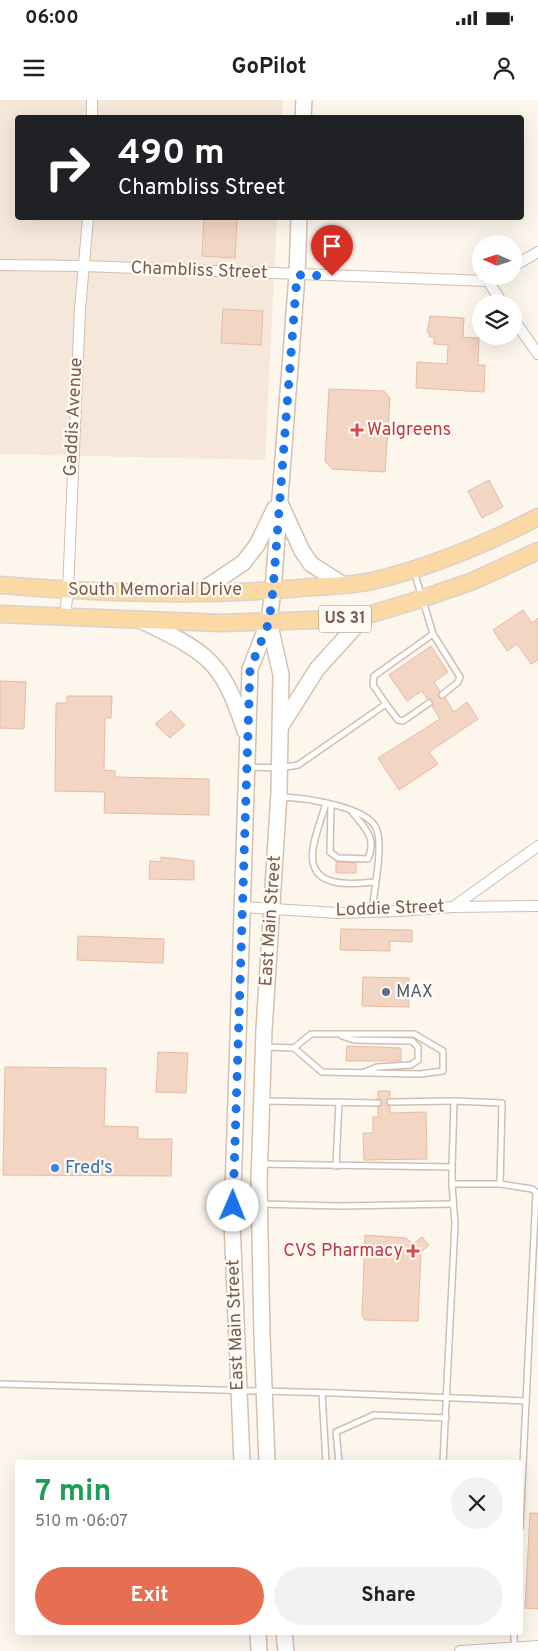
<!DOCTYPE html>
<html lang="en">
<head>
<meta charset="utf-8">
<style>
  :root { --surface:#fff; --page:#f2f2f2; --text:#202124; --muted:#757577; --accent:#e76f51 }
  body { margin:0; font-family:Overpass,sans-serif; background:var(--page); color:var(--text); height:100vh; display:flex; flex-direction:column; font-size:19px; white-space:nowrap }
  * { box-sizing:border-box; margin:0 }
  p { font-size:16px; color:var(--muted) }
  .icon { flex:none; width:28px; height:28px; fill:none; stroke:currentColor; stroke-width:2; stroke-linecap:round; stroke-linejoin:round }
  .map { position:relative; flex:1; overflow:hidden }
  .side { position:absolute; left:15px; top:1360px; width:508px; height:175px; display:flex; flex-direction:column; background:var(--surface); border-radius:5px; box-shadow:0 5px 20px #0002 }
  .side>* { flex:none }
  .guide { position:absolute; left:15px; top:15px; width:509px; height:105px; border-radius:5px; box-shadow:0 5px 20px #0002; background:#202124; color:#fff; overflow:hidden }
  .needle { width:32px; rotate:273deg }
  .tools { position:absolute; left:472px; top:135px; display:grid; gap:10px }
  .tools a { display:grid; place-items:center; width:50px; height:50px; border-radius:50%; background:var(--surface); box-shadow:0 5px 20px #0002; font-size:25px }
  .pin { position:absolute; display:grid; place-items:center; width:42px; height:42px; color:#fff; margin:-51px -21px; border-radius:50% 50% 50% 0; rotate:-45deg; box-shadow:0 0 5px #0007 }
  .pin .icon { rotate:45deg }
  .me { position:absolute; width:55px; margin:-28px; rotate:1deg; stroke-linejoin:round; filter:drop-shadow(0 0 4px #0008) }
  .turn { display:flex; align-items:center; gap:18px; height:105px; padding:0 20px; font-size:22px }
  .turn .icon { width:65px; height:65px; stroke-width:2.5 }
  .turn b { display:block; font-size:35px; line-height:42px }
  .round { display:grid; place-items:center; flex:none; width:52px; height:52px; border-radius:26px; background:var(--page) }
  .summary { display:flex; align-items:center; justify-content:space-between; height:85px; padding:0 20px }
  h1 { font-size:30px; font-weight:700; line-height:38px; color:#1e9e55 }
  .action { display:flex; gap:10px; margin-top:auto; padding:10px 20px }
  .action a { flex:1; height:58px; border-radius:30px; background:var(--accent); color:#fff; font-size:20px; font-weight:700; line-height:58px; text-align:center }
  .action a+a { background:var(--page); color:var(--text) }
  .status { display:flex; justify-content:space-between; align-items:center; height:35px; padding:0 25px; background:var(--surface); direction:ltr }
  .status svg { height:14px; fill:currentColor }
  header { display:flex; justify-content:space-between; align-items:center; height:65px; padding:0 20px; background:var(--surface); font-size:22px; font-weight:700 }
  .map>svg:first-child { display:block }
  .residential { fill:#f5e8da }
  .building { fill:#f3d5c3; stroke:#e6bba3 }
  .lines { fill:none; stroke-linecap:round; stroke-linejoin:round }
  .service-casing { stroke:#d1beb0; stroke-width:8 }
  .minor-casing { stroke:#d1beb0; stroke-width:12 }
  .secondary-casing { stroke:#d6c0b0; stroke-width:18 }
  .primary-casing { stroke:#dad1cd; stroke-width:19 }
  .service { stroke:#fff; stroke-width:5 }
  .minor { stroke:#fff; stroke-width:10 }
  .secondary { stroke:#fff; stroke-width:15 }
  .primary { stroke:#fbd9a5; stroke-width:16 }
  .route { stroke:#1a73e8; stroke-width:9; stroke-dasharray:0 16.2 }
  .health-dot { fill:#e0444e; stroke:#fffaf3; stroke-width:2 }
  .service-dot { fill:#5c6f8a; stroke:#fffaf3; stroke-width:2 }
  .shop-dot { fill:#3f7fe0; stroke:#fffaf3; stroke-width:2 }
  .labels { text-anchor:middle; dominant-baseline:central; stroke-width:4.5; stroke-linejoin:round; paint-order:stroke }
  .shield { fill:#fffaf3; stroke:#a28b7f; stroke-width:1 }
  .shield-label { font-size:16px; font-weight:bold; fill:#7a5c4d }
  .street-label { font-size:18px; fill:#7a5c4d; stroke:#fffaf3 }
  .health-label { font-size:18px; fill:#be3a42; stroke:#fffaf3; text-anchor:start }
  .service-label { font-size:18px; fill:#4e5e75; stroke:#fffaf3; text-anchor:start }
  .shop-label { font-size:18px; fill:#366cbe; stroke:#fffaf3; text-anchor:start }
</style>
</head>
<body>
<div class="status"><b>06:00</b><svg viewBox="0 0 49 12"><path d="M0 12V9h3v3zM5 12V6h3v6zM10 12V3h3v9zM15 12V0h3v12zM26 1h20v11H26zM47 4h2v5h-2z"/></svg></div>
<header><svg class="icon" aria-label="menu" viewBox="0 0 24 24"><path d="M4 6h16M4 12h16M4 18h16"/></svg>GoPilot<svg class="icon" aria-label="person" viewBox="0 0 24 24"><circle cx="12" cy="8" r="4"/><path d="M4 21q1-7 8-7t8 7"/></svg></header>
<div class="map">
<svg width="538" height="1551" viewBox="0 0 538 1551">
  <rect width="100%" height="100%" fill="#fdf6ec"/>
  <path class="residential" d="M0,0h283l-1,17 -264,1v100h259l-12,242 -265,-6z"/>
  <g class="building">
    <path d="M204,118h33l-2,40 -33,-2z"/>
    <path d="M223,209l40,2 -2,34 -40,-2z"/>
    <path d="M430,216l34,2 -1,19 16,1 -1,27h7l-1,27 -68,-4 1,-26 30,2 1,-19 -14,-1v-7h-5l1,-4h-3z"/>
    <path d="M329,289l55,2 6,7 -5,74 -53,-3 -7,-8z"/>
    <path d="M489,380l14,27 -21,11 -14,-27z"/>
    <path d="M523,510l9,13 6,-5v42l-7,4 -14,-20 -10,7 -14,-21z"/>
    <path d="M431,546l17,26 -14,10 6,9 -2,6 7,1 9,14 13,-10 11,17 -49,33 9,12 -39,26 -21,-32 62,-39 -8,-13v-6l-5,-1 -5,-8 -15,10 -18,-26z"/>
    <path d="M0,581l26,1 -2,47 -24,-1z"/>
    <path d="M67,596h45l-1,22h-6l-1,52 11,1v6l94,2v36l-105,-2 1,-21 -50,-1 1,-88h11z"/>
    <path d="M171,611l14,14 -15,13 -15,-14z"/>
    <path d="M161,757l33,4v19l-45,-1 1,-18 11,1z"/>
    <path d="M336,762l20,1v10h-20z"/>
    <path d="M341,829l71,1v12l-22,-1v10l-50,-1z"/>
    <path d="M78,836l86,3 -1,24 -86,-3z"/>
    <path d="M363,877l46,1v29l-47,-1z"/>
    <path d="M347,946l54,2v13h-55z"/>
    <path d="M158,952l30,1 -2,40 -30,-1z"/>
    <path d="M5,967l101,1 -2,58 34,1v12h34l-1,37 -168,-1z"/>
    <path d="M378,991h12v7l-4,5 4,3v7l36,-1 1,47 -63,1 -1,-27h10v-16h5v-10l4,-3 -4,-5z"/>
    <path d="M365,1135l41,3 7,6 9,-7 7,8 -8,7 -3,69 -53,-1 -3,-4z"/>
    <path d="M530,1413h8v96l-13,-1z"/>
  </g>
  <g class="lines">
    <g class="service-casing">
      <g id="service">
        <path d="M433,534l27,43 -2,5 -16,13"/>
        <path d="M386,604l12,16 5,1 26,-18"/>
        <path d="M249,667l31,1 18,-3 88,-61 -13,-19 1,-9 59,-42 -19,-63"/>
        <path d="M282,697c21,1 87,9 95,33 6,20 -3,60 -5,81"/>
        <path d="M326,703c-7,27 -31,71 9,79 13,3 27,1 40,0"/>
        <path d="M331,705l-1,47 8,6 30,1c9,-21 -3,-31 -16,-47"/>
        <path d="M342,936l12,4 58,1 6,6v13l-7,5 -34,2 -15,6"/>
        <path d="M265,947l29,1 28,24 98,2 23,-3v-20l-29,-17h-103l-17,14"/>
        <path d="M265,1001l113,2"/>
        <path d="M390,1002l64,-1"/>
        <path d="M261,1064l191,3 2,-66 48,2 -2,81"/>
        <path d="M336,1066l3,-64"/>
        <path d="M452,1067v17"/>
        <path d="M260,1104l80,2 112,-2"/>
        <path d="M0,1284l335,9 191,8"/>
        <path d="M322,1293l4,69"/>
        <path d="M339,1362l-3,-30 38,-17 72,3"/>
        <path d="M443,1362l12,-238 -3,-40h48l32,5 4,3 -16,336"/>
        <path d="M514,1546v-14"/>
      </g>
    </g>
    <g class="minor-casing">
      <g id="minor">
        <path d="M92,18v-18"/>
        <path d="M0,165l84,1 404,15"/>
        <path d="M514,166l24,-14"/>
        <path d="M488,181l15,23"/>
        <path d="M514,220l24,34"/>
        <path d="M65,516l3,-26 12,-281 8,-91"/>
        <path d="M242,807l95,6 62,-2 54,-4 85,-1"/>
        <path d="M453,807l85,-61"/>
        <path d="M460,1551l78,-5"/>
      </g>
    </g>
    <g class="secondary-casing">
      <g id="secondary">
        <path d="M303,18l1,-18"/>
        <path d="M280,403l22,48 9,13 31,20"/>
        <path d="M201,491l42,-28 14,-18 18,-37"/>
        <path d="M140,520c66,32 82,39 105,111"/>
        <path d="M281,626l36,-57 48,-53"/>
        <path d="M242,1362l-10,-240 18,-553 19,-48 4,-31 24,-315 2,-57"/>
        <path d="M267,1362l-5,-126 -3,-153 5,-153 15,-237 2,-118 -12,-54"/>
        <path d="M258,1532l1,19"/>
        <path d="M284,1532l2,19"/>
      </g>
    </g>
    <g class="primary-casing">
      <g id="primary">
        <path d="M0,485c100,8 200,12 300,3 23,-2 49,-2 72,-7 59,-14 112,-36 166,-64"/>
        <path d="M0,514l221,9 123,-4 21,-3 56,-17 52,-18 65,-30"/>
      </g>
    </g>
    <use href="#service" class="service"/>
    <use href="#minor" class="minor"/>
    <use href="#secondary" class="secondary"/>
    <use href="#primary" class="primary"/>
  </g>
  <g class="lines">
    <path class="route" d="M233,1106l17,-537 19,-47 4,-32 24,-315 35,1"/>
  </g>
  <g class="health-dot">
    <path d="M354.5 322.5h5v5h5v5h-5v5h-5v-5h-5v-5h5z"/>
    <path d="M410.5 1143.5h5v5h5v5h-5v5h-5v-5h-5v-5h5z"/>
  </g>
  <circle class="service-dot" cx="386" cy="892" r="5"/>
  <circle class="shop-dot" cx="55" cy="1068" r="5"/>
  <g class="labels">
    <rect class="shield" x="319" y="505.5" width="52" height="27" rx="4"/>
    <g class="shield-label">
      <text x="345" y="519">US 31</text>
    </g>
    <g class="street-label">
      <text transform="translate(199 171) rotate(2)">Chambliss Street</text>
      <text transform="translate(74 317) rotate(-87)">Gaddis Avenue</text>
      <text x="155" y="490">South Memorial Drive</text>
      <text transform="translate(390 809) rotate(-2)">Loddie Street</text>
      <text transform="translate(271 821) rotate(-86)">East Main Street</text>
      <text transform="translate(236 1225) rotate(-92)">East Main Street</text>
    </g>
    <g class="health-label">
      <text x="367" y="330">Walgreens</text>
      <text x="403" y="1151" text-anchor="end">CVS Pharmacy</text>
    </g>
    <g class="service-label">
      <text x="396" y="892">MAX</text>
    </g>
    <g class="shop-label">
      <text x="65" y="1068">Fred's</text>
    </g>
  </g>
</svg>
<div class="tools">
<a><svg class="needle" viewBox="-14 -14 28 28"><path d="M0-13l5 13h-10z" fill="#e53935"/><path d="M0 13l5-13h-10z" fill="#757577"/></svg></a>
<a><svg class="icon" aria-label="layers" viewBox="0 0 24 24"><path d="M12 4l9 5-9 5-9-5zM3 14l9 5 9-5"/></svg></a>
</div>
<div class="pin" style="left:332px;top:176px;background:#d93025"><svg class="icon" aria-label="arrive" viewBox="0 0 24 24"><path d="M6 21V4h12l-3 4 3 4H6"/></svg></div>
<svg class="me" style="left:233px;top:1106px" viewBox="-20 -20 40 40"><circle r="19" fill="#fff"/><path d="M0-13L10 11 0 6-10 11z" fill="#1a73e8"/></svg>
<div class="guide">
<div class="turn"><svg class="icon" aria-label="right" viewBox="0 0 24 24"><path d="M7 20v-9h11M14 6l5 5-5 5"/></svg><div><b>490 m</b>Chambliss Street</div></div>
</div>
<section class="side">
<div class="summary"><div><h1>7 min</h1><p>510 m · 06:07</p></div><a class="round"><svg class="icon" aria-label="close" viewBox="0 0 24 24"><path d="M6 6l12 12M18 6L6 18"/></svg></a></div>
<div class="action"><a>Exit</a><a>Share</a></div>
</section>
</div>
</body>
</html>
